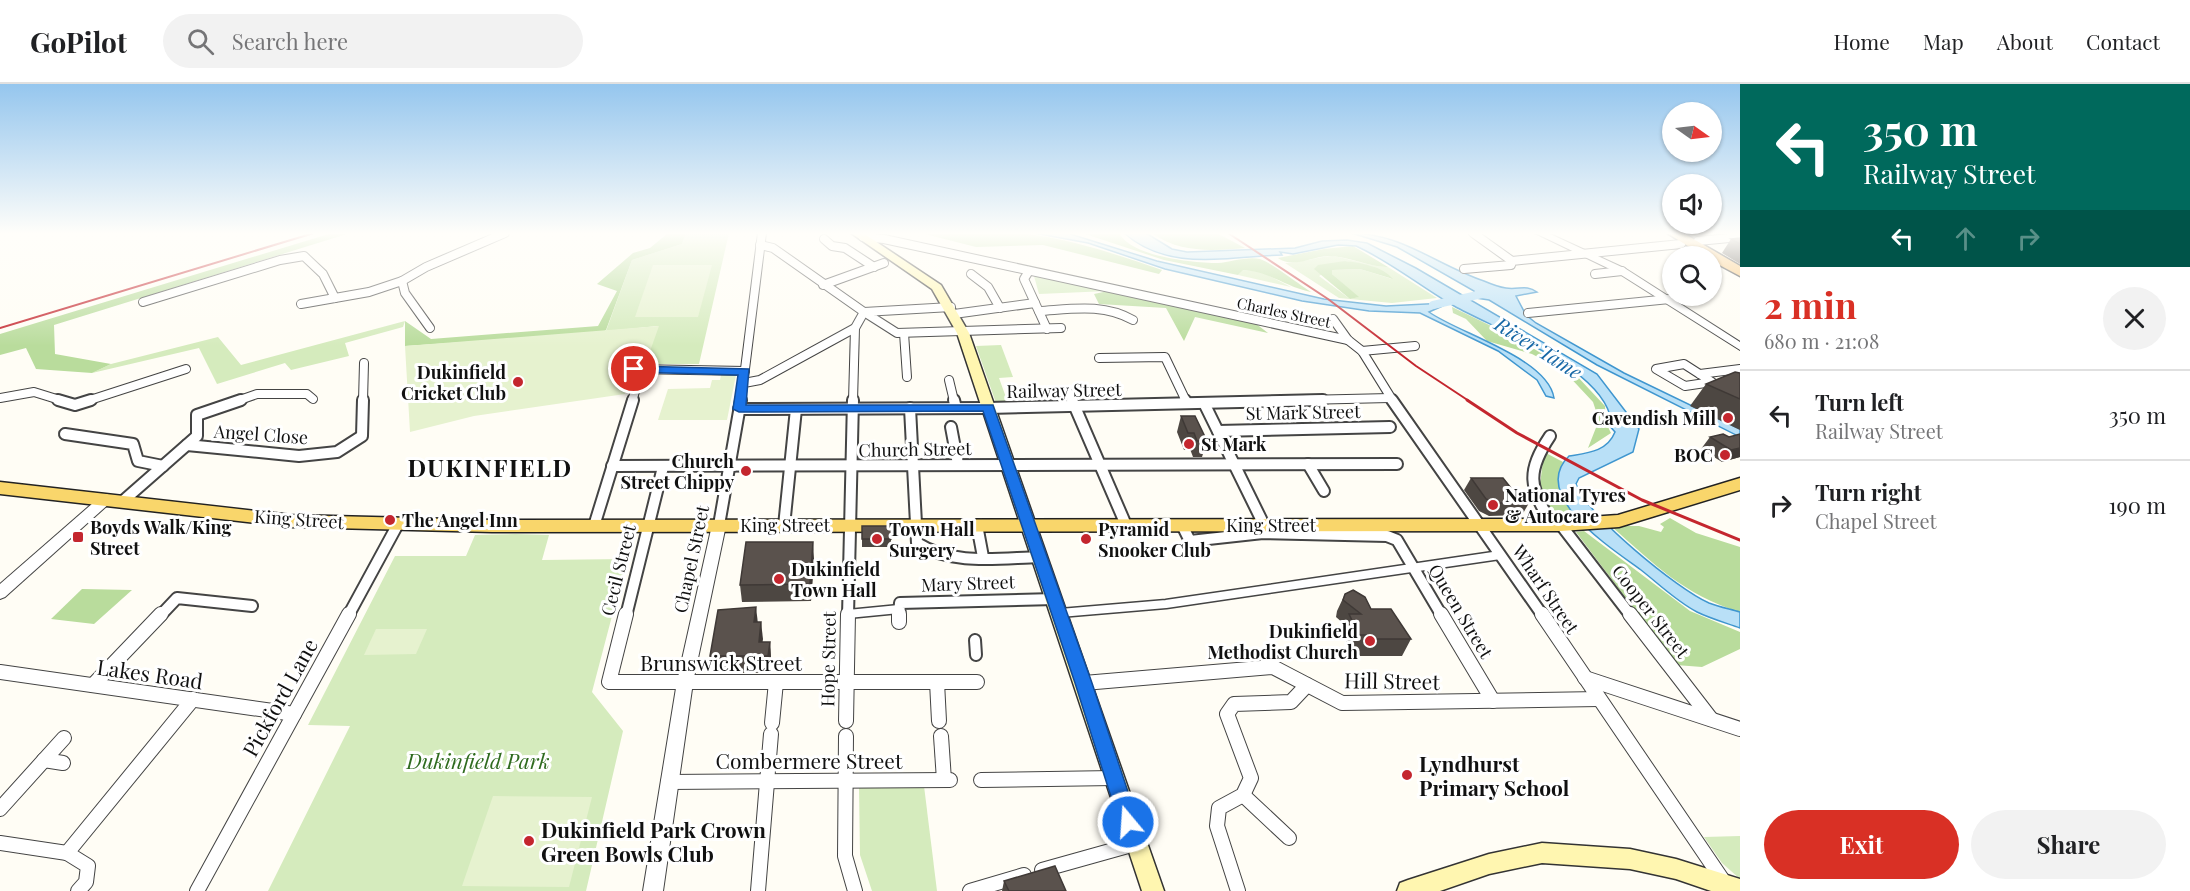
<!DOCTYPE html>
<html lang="en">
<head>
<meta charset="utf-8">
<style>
  :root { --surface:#fff; --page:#f2f2f2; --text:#202124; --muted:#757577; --line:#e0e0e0; --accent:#d93025 }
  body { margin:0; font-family:"Playfair Display",serif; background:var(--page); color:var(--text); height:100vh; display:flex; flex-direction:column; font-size:22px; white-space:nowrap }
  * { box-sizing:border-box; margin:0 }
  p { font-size:20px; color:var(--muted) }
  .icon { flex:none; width:33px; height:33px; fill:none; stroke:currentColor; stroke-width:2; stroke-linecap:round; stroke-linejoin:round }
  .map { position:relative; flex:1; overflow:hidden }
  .details { display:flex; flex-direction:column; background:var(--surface); width:450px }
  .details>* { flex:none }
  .top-card { background:#00695c; color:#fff; overflow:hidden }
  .needle { width:39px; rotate:104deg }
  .controls { position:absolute; left:1662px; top:18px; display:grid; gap:12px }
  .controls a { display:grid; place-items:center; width:60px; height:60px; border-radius:50%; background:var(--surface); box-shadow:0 2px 4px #0004; font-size:30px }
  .pin { position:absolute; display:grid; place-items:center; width:51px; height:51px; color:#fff; margin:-26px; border:3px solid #fff; border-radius:50%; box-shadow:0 2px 6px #0007 }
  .me { position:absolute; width:66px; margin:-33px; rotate:342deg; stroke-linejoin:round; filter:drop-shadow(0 0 4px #0008) }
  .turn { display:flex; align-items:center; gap:21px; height:126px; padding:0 24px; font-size:27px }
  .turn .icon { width:78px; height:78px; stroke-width:2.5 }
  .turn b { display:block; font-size:42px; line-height:51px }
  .lanes { display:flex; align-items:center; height:57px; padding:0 24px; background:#0003; justify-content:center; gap:30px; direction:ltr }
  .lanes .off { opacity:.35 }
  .round { display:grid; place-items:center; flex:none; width:63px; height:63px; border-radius:32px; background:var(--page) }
  .headline { display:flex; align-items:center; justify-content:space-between; height:102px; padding:0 24px }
  h1 { font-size:36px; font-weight:700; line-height:45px; color:var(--accent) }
  .button { display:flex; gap:12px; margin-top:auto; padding:12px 24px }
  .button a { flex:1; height:69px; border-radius:36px; background:var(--accent); color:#fff; font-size:24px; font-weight:700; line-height:69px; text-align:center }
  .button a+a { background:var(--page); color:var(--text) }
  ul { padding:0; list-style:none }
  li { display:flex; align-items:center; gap:18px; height:90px; padding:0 24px; border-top:2px solid var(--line) }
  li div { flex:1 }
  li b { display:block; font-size:22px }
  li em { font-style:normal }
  header { display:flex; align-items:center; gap:36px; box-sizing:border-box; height:84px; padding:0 30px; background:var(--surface); border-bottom:2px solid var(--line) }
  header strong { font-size:28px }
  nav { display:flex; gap:33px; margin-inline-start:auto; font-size:21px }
  .search { width:420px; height:54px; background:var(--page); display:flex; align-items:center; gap:15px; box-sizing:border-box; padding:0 21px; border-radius:33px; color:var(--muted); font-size:22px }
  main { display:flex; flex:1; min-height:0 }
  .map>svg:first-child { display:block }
  .green { fill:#d5ebbd; fill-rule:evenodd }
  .forest { fill:#b9dc9c }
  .pitch { fill:#e6f2cf }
  .water { fill:#b9e0f7; stroke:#3f96cf; stroke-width:1.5 }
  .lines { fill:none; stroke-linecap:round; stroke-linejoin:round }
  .canal { stroke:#b9e0f7; stroke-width:8 }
  .pedestrian-far1-casing { stroke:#444; stroke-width:11 }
  .pedestrian-casing { stroke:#444; stroke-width:14 }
  .minor-far2-casing { stroke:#444; stroke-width:10 }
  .minor-far1-casing { stroke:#444; stroke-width:14 }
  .minor-casing { stroke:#444; stroke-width:16 }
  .tertiary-casing { stroke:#444; stroke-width:2 }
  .secondary-casing { stroke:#333; stroke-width:3 }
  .primary-casing { stroke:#222; stroke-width:3 }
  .trunk-casing { stroke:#222; stroke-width:3 }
  .pedestrian-far1 { stroke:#fff; stroke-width:8 }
  .pedestrian { stroke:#fff; stroke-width:10 }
  .minor-far2 { stroke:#fff; stroke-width:8 }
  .minor-far1 { stroke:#fff; stroke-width:10 }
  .minor { stroke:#fff; stroke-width:14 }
  .tertiary { fill:#fff; fill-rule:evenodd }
  .secondary { fill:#fff6b0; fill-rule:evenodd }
  .primary { fill:#f9d66b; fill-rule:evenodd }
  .trunk { fill:#f7bc64; fill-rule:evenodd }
  .rail-far1 { stroke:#c4262e; stroke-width:2 }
  .rail { stroke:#c4262e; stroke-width:3 }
  .wall { fill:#4d4742 }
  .shaded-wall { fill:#3f3936 }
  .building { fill:#5a524d; stroke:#3f3936; stroke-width:1.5 }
  .route { fill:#1a73e8; stroke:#114b97; stroke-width:1.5 }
  .poi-dot { fill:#c4262e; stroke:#fff; stroke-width:2 }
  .labels { text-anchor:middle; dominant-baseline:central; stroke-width:6; stroke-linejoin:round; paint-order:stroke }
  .far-street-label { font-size:15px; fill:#111; stroke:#fff }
  .poi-label { font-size:18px; font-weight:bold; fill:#111; stroke:#fff; text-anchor:start }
  .street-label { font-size:18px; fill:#111; stroke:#fff }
  .water-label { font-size:20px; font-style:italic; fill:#1768a6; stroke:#fff }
  .near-street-label { font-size:21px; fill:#111; stroke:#fff }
  .near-park-label { font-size:21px; font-style:italic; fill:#2f6b1f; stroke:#fff }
  .near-poi-label { font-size:21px; font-weight:bold; fill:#111; stroke:#fff; text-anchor:start }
  .district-label { font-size:24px; font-weight:bold; letter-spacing:1.5px; fill:#111; stroke:#fff }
</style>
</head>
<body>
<header>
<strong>GoPilot</strong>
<div class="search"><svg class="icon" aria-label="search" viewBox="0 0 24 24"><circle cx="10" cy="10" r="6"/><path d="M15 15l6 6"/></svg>Search here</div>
<nav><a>Home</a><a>Map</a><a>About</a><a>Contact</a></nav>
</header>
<main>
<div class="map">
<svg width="1740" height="807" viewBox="0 0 1740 807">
  <rect width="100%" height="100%" fill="#fffdf5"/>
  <g class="green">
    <path d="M686,149h43l-30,131h-65l24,-38 -52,5 26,-71 50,-16z"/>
    <path d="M1332,172c16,2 45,12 56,11l49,31 -45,5 -53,-5 -54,-35c16,0 30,-6 47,-7zM1345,177l26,5 21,13 -32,-10 -28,1v4l26,23 -8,2 -31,-23z"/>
    <path d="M1242,186l20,2 29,15 -53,-12z"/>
    <path d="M1034,192l74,15 -69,3z"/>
    <path d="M405,237l-2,6 -58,16 4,13 -58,14 -6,-7 -68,21 -18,-36 -107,25 19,-9 107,-27 23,28z"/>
    <path d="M1001,261l12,32 -14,1 9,25h-12l-20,-57z"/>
    <path d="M515,450l34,1 -7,25 85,-1 -35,133 31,39 -37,160h-318l82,-165 -42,-1 87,-169h71l9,-21z"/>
    <path d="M924,702l13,105h-65l-12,-36 -1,-67z"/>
    <path d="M1740,752v43l-18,-16 -18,-26z"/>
  </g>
  <g class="forest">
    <path d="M332,149h18l-296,92 1,29 56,10 -19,9 -56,-4 -10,-21 -26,7v-21z"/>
    <path d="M668,149h18l-4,11 -50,16 -26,70 -4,3 -197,13v-25l26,18 167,-13 19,-35 -20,-7 36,-31 17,-5z"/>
    <path d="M921,149c35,0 72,-3 107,1 47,6 90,21 134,36l-3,4 -116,-29 -67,2z"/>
    <path d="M1082,149h37c13,24 74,30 99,30 12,-1 30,-7 42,-4 10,3 40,26 51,33 -27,-6 -40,-20 -68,-22l-5,5 -74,-15z"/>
    <path d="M1152,149h65l28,15c-33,3 -66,5 -93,-15z"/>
    <path d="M1353,162l35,21c-17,1 -39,-11 -60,-11 -18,1 -35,13 -50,2l46,-9z"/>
    <path d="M1345,177c17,2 37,5 48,18l-33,-10 -28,1v4l27,23 -9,2 -36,-30 4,-4z"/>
    <path d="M1108,207l147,32 13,10 -73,-16 -11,24 -18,-33 -67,-4 -5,-10z"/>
    <path d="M1452,223l66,32 57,35 30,32 1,17 5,10 -23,15 11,-28 -6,-18 -29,-31 -32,-17 -45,-13 -21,-22 -13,-6z"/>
    <path d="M1544,368l19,10 -4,22 17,34 -23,1 -13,-34z"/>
    <path d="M1670,434l26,15 44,14v65c-56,-17 -86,-48 -129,-86h28l22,6 3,-5 -4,-3z"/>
    <path d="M1584,447l106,80 50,21v17l-38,18 -26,-2 -100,-133z"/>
    <path d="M82,505l50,1 -38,34 -43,-5z"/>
  </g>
  <g class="pitch">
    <path d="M653,181h59l-14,52h-63z"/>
    <path d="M659,242l-10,28 -15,8 -9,32 -151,22 -64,16 -5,-86z"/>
    <path d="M721,291h15l-9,45h-69l10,-31 42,-1 2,-8h8z"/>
    <path d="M376,545h51l-11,25 -52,1z"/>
    <path d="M493,712l99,1 -23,90 -107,-1z"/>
  </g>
  <g class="water">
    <path d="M1034,149h33l90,28 167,38 62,7 59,-3 -2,3 -14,6c29,21 119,46 125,86l-8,-2 -9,-16 -39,-29 -78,-38 -51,-2 -67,-10 -137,-32 -77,-26z"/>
    <path d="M1124,149h22l26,16 15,3 108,-4 27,-7 25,-1 20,3 49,25 181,106 42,55 -6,23 -54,26 -3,6c11,31 101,105 133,119 10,4 21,6 31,9v16c-14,-5 -31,-10 -43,-16 -21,-11 -38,-28 -56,-42 -27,-20 -113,-74 -72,-114 18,-3 38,-4 46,-24l-8,-9 3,-8c-15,-50 -113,-85 -156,-109 -33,-19 -63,-44 -98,-60l-18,-1 -45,9 -13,-2 2,3c-54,1 -113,18 -158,-22z"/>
    <path d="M1351,149c50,0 88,33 133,48 7,3 15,6 22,7 13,2 20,-4 31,4l-21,4 10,19 10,8 88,50 116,56v8l-143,-72 -108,-65 -20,-3 6,-2 -1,-4 -77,-44z"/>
  </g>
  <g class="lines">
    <path class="canal" d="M1433,221l49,-11"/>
    <g class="pedestrian-far1-casing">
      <g id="pedestrian-far1">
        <path d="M1060,529l106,-9 334,-49"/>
        <path d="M848,530l51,-5"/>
      </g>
    </g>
    <g class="pedestrian-casing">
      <path id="pedestrian" d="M975,556l1,15"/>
    </g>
    <g class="minor-far2-casing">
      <g id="minor-far2">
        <path d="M1473,149l39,28"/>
        <path d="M863,153l21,2 464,101"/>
        <path d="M824,155l8,7 13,2 29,19"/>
        <path d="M1698,157l42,-4"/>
        <path d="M760,161l13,3 91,64 -9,16 -2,73"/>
        <path d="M1464,185l47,-4 1,-4 169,-17"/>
        <path d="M1029,187l-5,8 23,50"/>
        <path d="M971,190l17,13 12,21"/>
        <path d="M1595,190l27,-3"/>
        <path d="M402,197l3,12 25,35"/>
        <path d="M823,201l61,-22"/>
        <path d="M143,218l137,-42 24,-4 19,18 12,24"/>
        <path d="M301,220l68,-12 33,-11 24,-14 79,-34"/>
        <path d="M951,223l-87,5 33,21 164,-5"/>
        <path d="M1039,227c33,-2 64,-8 94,9"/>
        <path d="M1528,229l172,-17"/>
        <path d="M954,230l81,-11"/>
        <path d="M1333,235l15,21 14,11 31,50"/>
        <path d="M904,249l3,44"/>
        <path d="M1362,267l53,-5"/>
        <path d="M1099,274l66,-1 21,44"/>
        <path d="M1684,280l28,18 -27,4 -29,-17z"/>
        <path d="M634,285l111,2"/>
        <path d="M1700,290l40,-5"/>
        <path d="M949,296l5,21"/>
        <path d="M744,299l16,-3 95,-52"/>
        <path d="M1069,309l4,8"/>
        <path d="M0,314l34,-6 29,9"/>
        <path d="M87,317l99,-32"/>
        <path d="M237,317l20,-7h50l6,5"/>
        <path d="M363,317l1,-38"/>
        <path d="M632,317l10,-32"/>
        <path d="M741,317l21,-168"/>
        <path d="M1263,317l127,-3"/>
      </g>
    </g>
    <g class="minor-far1-casing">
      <g id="minor-far1">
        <path d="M58,316l17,5 16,-5"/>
        <path d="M954,316l2,8"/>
        <path d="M1072,316l54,125"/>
        <path d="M1185,316l2,3"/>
        <path d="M1392,316l151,216"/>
        <path d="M1204,319l60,122"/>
        <path d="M910,324l7,135c36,23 82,15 123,14"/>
        <path d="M739,325l249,-1 335,-8"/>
        <path d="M951,343l7,37"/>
        <path d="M1218,347l172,-4"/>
        <path d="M65,350l68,10 5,17 25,5"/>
        <path d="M1550,352c-24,36 -21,51 2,88"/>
        <path d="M187,361l112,11 38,-4 25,-16 1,-36"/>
        <path d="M1308,380l16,27"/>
        <path d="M612,382l785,-2"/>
        <path d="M123,417l74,-65v-21l44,-15"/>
        <path d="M719,441l22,-125"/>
        <path d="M977,441l6,32"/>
        <path d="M1182,441l8,16 73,-8 124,3 10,4 45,76"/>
        <path d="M1561,441l70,91"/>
        <path d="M594,442l39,-126"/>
        <path d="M784,442l12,-117"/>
        <path d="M160,532l17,-18 75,8"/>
        <path d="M348,532l50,-92"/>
        <path d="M626,532l37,-149"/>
        <path d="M848,532l5,-216"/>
        <path d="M899,532l1,-13 155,-4"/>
      </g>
    </g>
    <g class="minor-casing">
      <g id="minor">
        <path d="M626,530l-17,68h368"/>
        <path d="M1441,530l52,87"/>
        <path d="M1542,530l182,268"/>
        <path d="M1630,530l81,105"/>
        <path d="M899,538v-8"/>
        <path d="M0,588l294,42"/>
        <path d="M1585,594l155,51"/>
        <path d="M937,598l2,39"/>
        <path d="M1084,599l189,-16 69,36 257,-4"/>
        <path d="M93,601l68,-71"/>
        <path d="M846,637l2,-107"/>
        <path d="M772,639l4,-41"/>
        <path d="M846,652l-1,120 10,35"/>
        <path d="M941,652l3,44"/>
        <path d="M44,676l19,3"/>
        <path d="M981,696l133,-2"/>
        <path d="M668,698l282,-2"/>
        <path d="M1243,711l46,43"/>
        <path d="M0,725l64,-71"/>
        <path d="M0,759l67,10"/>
        <path d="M1042,786l93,-26"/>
        <path d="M78,807l8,-9 2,-16 -21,-13 126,-154"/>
        <path d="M197,807l152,-277"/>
        <path d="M758,807l13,-157"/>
        <path d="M970,807l54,-16"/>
        <path d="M1238,807l-21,-65 2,-18 24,-13 8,-17 -24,-64 7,-10 57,-2 16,-17"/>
      </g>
    </g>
    <g class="tertiary-casing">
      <g id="tertiary">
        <path d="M1535,149h13l78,36 114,73v8l-122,-77z"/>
        <path d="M106,410l5,2 2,3 -2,3 -106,95 -5,2v-15l101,-88z"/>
        <path d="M719,436l7,5 -33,157 -30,209h-20l34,-209 35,-157z"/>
      </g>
    </g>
    <g class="secondary-casing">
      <g id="secondary">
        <path d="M851,149h12l78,52 28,48 195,558h-22l-185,-558 -25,-44z"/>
        <path d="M1542,759l88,6 46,10 64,20v12h-29l-35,-12 -46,-10 -88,-6 -53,11 -49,17h-43l3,-8 8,-3 81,-26z"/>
      </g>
    </g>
    <g class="primary-casing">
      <path id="primary" d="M1740,394v12l-121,37 -58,4 -1069,1 -200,-5 -292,-33v-12l292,33 200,5 1069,-1 57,-4z"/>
    </g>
    <g class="trunk-casing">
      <path id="trunk" d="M1667,149h16l57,33v10l-28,-15v-5h-8z"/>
    </g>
    <use href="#pedestrian-far1" class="pedestrian-far1"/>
    <use href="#pedestrian" class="pedestrian"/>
    <use href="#minor-far2" class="minor-far2"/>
    <use href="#minor-far1" class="minor-far1"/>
    <use href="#minor" class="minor"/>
    <use href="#tertiary" class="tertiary"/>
    <use href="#secondary" class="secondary"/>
    <use href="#primary" class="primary"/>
    <use href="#trunk" class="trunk"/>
    <g class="rail-far1">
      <path d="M1228,149l100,66 88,67 53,35"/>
      <path d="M0,244l314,-95"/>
    </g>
    <path class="rail" d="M1467,316l50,33 125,67 98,40"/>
  </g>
  <g class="wall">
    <path d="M1740,154v26l-18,-11 9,-14z"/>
    <path d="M1740,289v57l-50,-24 16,-22z"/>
    <path d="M1181,332l26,25 -5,16h-9l-3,-8 -6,1 -7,-18z"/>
    <path d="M1723,350l17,23 -18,5 -21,-13 9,-12z"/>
    <path d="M1471,394l40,10 18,15 -7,12 -33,1 -10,-5 -15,-21z"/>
    <path d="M862,442l29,13v8h-29z"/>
    <path d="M814,475l-3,42 -69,1 -2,-17z"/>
    <path d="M1345,510l26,15 40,30 -9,17h-42l-3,-5h-6l-10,-20 3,-7 -8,-7 1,-6z"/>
    <path d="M761,538l1,20h8l1,17 -1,14h-57l-3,-17z"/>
    <path d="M1004,797l62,10h-64z"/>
  </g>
  <g class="shaded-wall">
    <path d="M1740,364v9l-18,5 9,-12z"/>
    <path d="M813,458l1,17 -3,42 -1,-17z"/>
    <path d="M756,523l2,17 -4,-2z"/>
    <path d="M761,538l2,17 -3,20 -1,-17z"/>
    <path d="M770,558l1,17 -1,14 -2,-17z"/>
  </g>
  <g class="building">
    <path d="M1740,154v6l-9,-5z"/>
    <path d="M1735,288l5,1v26l-34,-15z"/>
    <path d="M1181,332h14l12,25h-10l-3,-8h-6z"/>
    <path d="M1723,350l6,3 11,-3v14l-9,2 -21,-13z"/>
    <path d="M1471,394h32l8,10h7l11,15h-33l-10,-4z"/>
    <rect x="862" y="442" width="29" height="13"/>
    <path d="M746,458h67l-3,42 -70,1z"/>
    <path d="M1353,506l12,7 6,12h20l20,30h-42l-3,-4h-7l-10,-21h12l-18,-14 2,-6z"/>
    <path d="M756,523l-2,15h7l-2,20h11l-2,14h-58l8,-46z"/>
    <path d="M1055,782l11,25h-57l-5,-10z"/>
  </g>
  <linearGradient id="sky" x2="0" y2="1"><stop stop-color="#95c6ee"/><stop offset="0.57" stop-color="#fffefa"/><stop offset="1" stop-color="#fffefa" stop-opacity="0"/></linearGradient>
  <rect width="1740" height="262" fill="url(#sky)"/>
  <path class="route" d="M634,282l115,3 -3,36h247l99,278 46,139 -3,6 -7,3 -6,-3 -3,-6 -44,-139 -92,-272 -244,1 -6,-3 5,-34 -108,-3 -2,-3z"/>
  <g class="poi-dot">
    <circle cx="518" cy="298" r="6"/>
    <circle cx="1728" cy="334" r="6"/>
    <circle cx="1189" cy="360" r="6"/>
    <circle cx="1725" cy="371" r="6"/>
    <circle cx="746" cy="387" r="6"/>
    <circle cx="1493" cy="421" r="6"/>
    <circle cx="390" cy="436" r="6"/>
    <rect x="72" y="447" width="12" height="12" rx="3"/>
    <circle cx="877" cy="455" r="6"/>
    <circle cx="1086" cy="455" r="6"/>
    <circle cx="779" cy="495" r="6"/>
    <circle cx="1370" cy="557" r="6"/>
    <circle cx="1407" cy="691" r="6"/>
    <circle cx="529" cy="757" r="6"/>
  </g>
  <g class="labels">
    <g class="far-street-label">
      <text transform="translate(1284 228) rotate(12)">Charles Street</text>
    </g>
    <g class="poi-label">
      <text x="506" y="288" text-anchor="end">Dukinfield<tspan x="506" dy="21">Cricket Club</tspan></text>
      <text x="1716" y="334" text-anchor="end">Cavendish Mill</text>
      <text x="1201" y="360">St Mark</text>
      <text x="1713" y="371" text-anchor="end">BOC</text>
      <text x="734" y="377" text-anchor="end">Church<tspan x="734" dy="21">Street Chippy</tspan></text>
      <text x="1505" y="411">National Tyres<tspan x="1505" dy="21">&amp; Autocare</tspan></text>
      <text x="402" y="436">The Angel Inn</text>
      <text x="90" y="443">Boyds Walk/King<tspan x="90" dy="21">Street</tspan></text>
      <text x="889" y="445">Town Hall<tspan x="889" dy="21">Surgery</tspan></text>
      <text x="1098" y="445">Pyramid<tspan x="1098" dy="21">Snooker Club</tspan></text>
      <text x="791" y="485">Dukinfield<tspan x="791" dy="21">Town Hall</tspan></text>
      <text x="1358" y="547" text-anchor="end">Dukinfield<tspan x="1358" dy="21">Methodist Church</tspan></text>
    </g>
    <g class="street-label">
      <text transform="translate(1064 306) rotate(-1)">Railway Street</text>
      <text transform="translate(1303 328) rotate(-1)">St Mark Street</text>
      <text transform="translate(261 350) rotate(4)">Angel Close</text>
      <text transform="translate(915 365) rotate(-1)">Church Street</text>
      <text transform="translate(299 435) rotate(4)">King Street</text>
      <text x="785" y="441">King Street</text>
      <text x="1271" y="441">King Street</text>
      <text transform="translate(691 475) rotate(-78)">Chapel Street</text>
      <text transform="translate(618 486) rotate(-76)">Cecil Street</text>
      <text transform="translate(968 499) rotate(-2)">Mary Street</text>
      <text transform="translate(1546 505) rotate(56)">Wharf Street</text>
      <text transform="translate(1461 527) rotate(59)">Queen Street</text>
      <text transform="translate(1651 527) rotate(52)">Cooper Street</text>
      <text transform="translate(828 575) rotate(-89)">Hope Street</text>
    </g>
    <g class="water-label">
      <text transform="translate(1539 263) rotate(32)">River Tame</text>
    </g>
    <g class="near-street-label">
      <text x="721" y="578">Brunswick Street</text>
      <text transform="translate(150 589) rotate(8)">Lakes Road</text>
      <text transform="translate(1392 596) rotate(1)">Hill Street</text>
      <text transform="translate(279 613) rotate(-61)">Pickford Lane</text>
      <text x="809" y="676">Combermere Street</text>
    </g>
    <g class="near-park-label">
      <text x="478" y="676">Dukinfield Park</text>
    </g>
    <g class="near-poi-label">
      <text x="1419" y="679">Lyndhurst<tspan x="1419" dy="24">Primary School</tspan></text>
      <text x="541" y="745">Dukinfield Park Crown<tspan x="541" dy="24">Green Bowls Club</tspan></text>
    </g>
    <g class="district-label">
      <text x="490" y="383">DUKINFIELD</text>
    </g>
  </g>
</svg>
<div class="controls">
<a><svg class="needle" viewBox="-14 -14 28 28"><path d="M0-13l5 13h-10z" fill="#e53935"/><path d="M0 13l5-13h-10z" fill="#757577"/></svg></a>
<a><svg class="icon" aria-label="sound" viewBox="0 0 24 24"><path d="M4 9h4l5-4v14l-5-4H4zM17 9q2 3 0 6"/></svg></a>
<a><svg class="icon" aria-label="search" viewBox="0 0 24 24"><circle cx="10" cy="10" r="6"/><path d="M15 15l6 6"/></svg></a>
</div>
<div class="pin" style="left:634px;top:285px;background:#d93025"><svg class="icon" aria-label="arrive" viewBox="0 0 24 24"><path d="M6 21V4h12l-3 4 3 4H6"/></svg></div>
<svg class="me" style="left:1128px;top:738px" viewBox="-20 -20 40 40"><circle r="17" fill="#1a73e8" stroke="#fff" stroke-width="3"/><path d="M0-11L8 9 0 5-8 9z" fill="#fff"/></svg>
</div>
<section class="details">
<div class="top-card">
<div class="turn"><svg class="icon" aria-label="left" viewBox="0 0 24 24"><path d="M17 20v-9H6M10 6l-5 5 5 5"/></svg><div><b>350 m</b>Railway Street</div></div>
<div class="lanes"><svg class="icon" aria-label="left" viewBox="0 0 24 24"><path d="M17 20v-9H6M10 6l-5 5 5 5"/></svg><svg class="icon off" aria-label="ahead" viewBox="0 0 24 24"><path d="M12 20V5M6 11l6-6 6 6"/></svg><svg class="icon off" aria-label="right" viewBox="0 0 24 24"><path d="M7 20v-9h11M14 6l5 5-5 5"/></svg></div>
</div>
<div class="headline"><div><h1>2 min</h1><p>680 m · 21:08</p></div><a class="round"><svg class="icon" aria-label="close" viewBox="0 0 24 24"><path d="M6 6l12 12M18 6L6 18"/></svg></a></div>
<ul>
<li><svg class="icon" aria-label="left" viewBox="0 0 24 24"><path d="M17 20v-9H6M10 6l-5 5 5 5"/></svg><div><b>Turn left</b><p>Railway Street</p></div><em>350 m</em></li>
<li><svg class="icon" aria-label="right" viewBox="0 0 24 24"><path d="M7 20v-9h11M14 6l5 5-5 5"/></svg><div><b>Turn right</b><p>Chapel Street</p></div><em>190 m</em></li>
</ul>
<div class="button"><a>Exit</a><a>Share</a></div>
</section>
</main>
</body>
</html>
